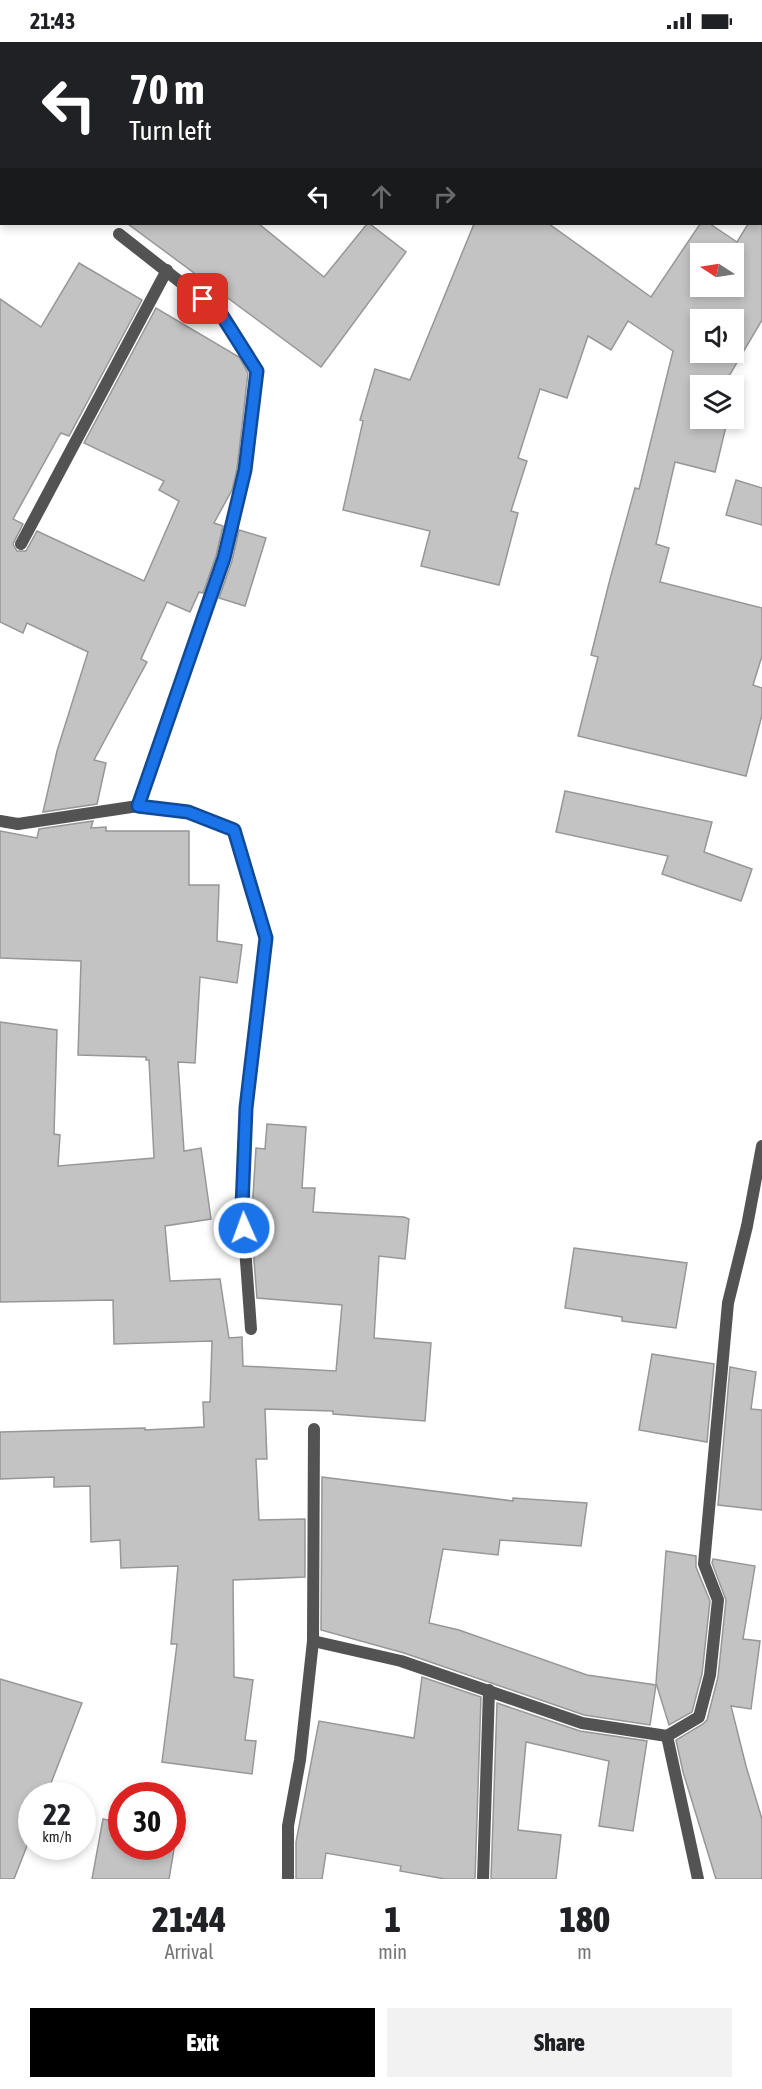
<!DOCTYPE html>
<html lang="en">
<head>
<meta charset="utf-8">
<style>
  :root { --surface:#fff; --page:#f2f2f2; --text:#202124; --muted:#757577; --accent:#000 }
  body { margin:0; font-family:"Asap Condensed",sans-serif; background:var(--page); color:var(--text); height:100vh; display:flex; flex-direction:column; font-size:22px; white-space:nowrap }
  * { box-sizing:border-box; margin:0 }
  p { font-size:20px; color:var(--muted) }
  .icon { flex:none; width:33px; height:33px; fill:none; stroke:currentColor; stroke-width:2; stroke-linecap:round; stroke-linejoin:round }
  .map { position:relative; height:1837px; overflow:hidden }
  .side { display:flex; flex-direction:column; background:var(--surface); flex:1 }
  .side>* { flex:none }
  .banner { position:absolute; left:0px; top:0px; width:762px; height:183px; box-shadow:0 3px 9px #0003; background:#202124; color:#fff; overflow:hidden }
  .needle { width:39px; rotate:282deg }
  .buttons { position:absolute; left:690px; top:201px; display:grid; gap:12px }
  .buttons a { display:grid; place-items:center; width:54px; height:54px; border-radius:0px; background:var(--surface); box-shadow:0 3px 9px #0003; font-size:30px }
  .speed { position:absolute; left:18px; top:1740px; display:flex; gap:12px; font-size:30px; font-weight:700; text-align:center }
  .speed>* { display:grid; place-content:center; width:78px; height:78px; border-radius:50%; background:var(--surface); box-shadow:0 3px 9px #0003; line-height:1 }
  .speed small { font-size:15px; font-weight:400 }
  .speed .limit { border:9px solid #d22; background:#fff; color:#111 }
  .pin { position:absolute; display:grid; place-items:center; width:51px; height:51px; color:#fff; margin:-26px; border-radius:12px; box-shadow:0 3px 9px #0006 }
  .me { position:absolute; width:66px; margin:-33px; rotate:358deg; stroke-linejoin:round; filter:drop-shadow(0 0 4px #0008) }
  .turn { display:flex; align-items:center; gap:21px; height:126px; padding:0 30px; font-size:27px }
  .turn .icon { width:78px; height:78px; stroke-width:2.5 }
  .turn b { display:block; font-size:42px; line-height:51px }
  .lanes { display:flex; align-items:center; height:57px; padding:0 30px; background:#0003; justify-content:center; gap:30px; direction:ltr }
  .lanes .off { opacity:.35 }
  .eta { display:flex; justify-content:space-evenly; align-items:center; height:102px; text-align:center }
  .eta b { font-size:36px; font-weight:800; line-height:42px }
  .primary-button { display:flex; gap:12px; margin-top:auto; padding:12px 30px }
  .primary-button a { flex:1; height:69px; border-radius:0px; background:var(--accent); color:#fff; font-size:24px; font-weight:800; line-height:69px; text-align:center }
  .primary-button a+a { background:var(--page); color:var(--text) }
  .status { display:flex; justify-content:space-between; align-items:center; height:42px; padding:0 30px; background:var(--surface); direction:ltr }
  .status svg { height:16px; fill:currentColor }
  .map>svg:first-child { display:block }
  .building { fill:#c3c3c3; stroke:#979797; stroke-width:1.5; fill-rule:evenodd }
  .lines { fill:none; stroke-linecap:round; stroke-linejoin:round }
  .street { stroke:#535353; stroke-width:12 }
  .route-casing { stroke:#114b97; stroke-width:15 }
  .route { stroke:#1a73e8; stroke-width:10 }
</style>
</head>
<body>
<div class="status"><b>21:43</b><svg viewBox="0 0 49 12"><path d="M0 12V9h3v3zM5 12V6h3v6zM10 12V3h3v9zM15 12V0h3v12zM26 1h20v11H26zM47 4h2v5h-2z"/></svg></div>
<div class="map">
<svg width="762" height="1837" viewBox="0 0 762 1837">
  <rect width="100%" height="100%" fill="#fff"/>
  <g class="building">
    <path d="M762,158v120l-33,56 8,3 -3,16v-9h-34v32h28l-13,54 -40,-10 -19,82 13,4 -9,34 102,26v48l-9,29 9,3v27l-16,61 -168,-40 20,-79 -7,-2 19,-76 25,-91 4,1 34,-138 -45,-30 -17,29 -23,-14 -21,62 -27,-9 -22,69 9,3 -16,50 7,2 -19,72 -78,-19 9,-35 -87,-21 20,-89 -3,-1 15,-51 35,11 64,-156h75l102,73 49,-73h10l27,18 11,-18h12zM700,212h34v32h-34zM700,278h34v32h-34z"/>
    <path d="M128,182h131l65,53 43,-53h3l36,28 -85,115z"/>
    <path d="M79,221l63,37 -73,136 -8,-3 -2,3 -46,83 10,5 -10,20 4,7h9l11,-20 107,50 35,-80 -20,-11 5,-9 -80,-38 72,-135 83,49 9,16 -11,96 -5,21 -18,33 9,3 -7,30 -13,37 -4,-1 -9,20 -23,-10 -26,57 6,3 -53,98 12,3 -9,41 -54,8 14,-61 31,-99 -61,-29 -4,10 -23,-11v-323l41,28z"/>
    <path d="M736,438l26,8v37l-36,-10z"/>
    <path d="M239,488l27,8 -21,68 -26,-8 13,-37z"/>
    <path d="M565,749l147,31 -8,30 48,17 -11,32 -79,-27 6,-18 -112,-24z"/>
    <path d="M93,779l-2,7 15,-1v4h83v54h30l-2,56 25,4 -5,38 -37,-6 -5,86 -17,-1 6,89 17,-3 10,71 -46,7 5,55 50,-2 9,59 13,-1 1,29 93,5 6,-66 -85,-7 -3,-38 3,-49 -5,1 4,-64 9,1 2,-25 39,3 -4,61h13l-2,24 91,5 5,2 -4,40 -26,-3 -5,82 57,5 -6,78 -92,-7v-3l-68,-2 2,50h-11l3,61 46,-1v58l-72,3 1,97 19,3 -8,60 11,1 -4,33 -90,-12 15,-118h-6l7,-78 -57,2 -1,-28 -29,2 -1,-56 -36,1v-10l-54,2v-47l145,-4v2l59,-3 -1,-25h7l2,-61 -98,3 -1,-44 -113,2v-280l57,8 -3,104 6,1 -2,31 96,-8 -5,-98h-3v-3l-68,-2 3,-94 -81,-3v-127l37,7 2,-9z"/>
    <path d="M574,1206l113,15 -11,65 -54,-7v-4l-57,-9z"/>
    <path d="M652,1312l62,10 -7,78 -68,-12z"/>
    <path d="M730,1325l26,5 -5,37 11,1v100l-44,-5z"/>
    <path d="M322,1435l191,24v-3l74,5 -6,43 -81,-6 -2,15 -55,-6 -14,74 30,7 128,45 69,10 -6,40 -66,-10 -180,-62 -83,-23z"/>
    <path d="M666,1509l30,5v11l14,34 -8,73 -10,38 -23,13 -13,-42z"/>
    <path d="M713,1517l42,7 -12,73 17,2 -9,68 -20,-3 15,60 16,53v60h-46l-33,-107 -7,-32 27,-16 4,-4 11,-43 8,-77 -14,-37z"/>
    <path d="M422,1635l59,20 -6,182h-30l-45,-8 1,-5 -75,-13 -4,26h-26v-37l23,-121 95,17z"/>
    <path d="M0,1637l82,24 -36,93h-14v37l-18,46h-14z"/>
    <path d="M497,1661l83,28 67,10 -14,90 -34,-5 10,-65 -83,-19 -8,88 43,5 -5,44h-65z"/>
    <path d="M103,1777l19,4v23h50v-10l4,1 -7,42h-77z"/>
  </g>
  <g class="lines">
    <g class="street">
      <path d="M760,149l2,-3"/>
      <path d="M119,192l102,80 36,57 -12,99 -21,88 -86,248"/>
      <path d="M21,502l146,-274"/>
      <path d="M0,779l18,3 120,-18 50,6 46,18 32,108 -20,170 -4,99 9,122"/>
      <path d="M313,1599l88,20 181,62 85,13"/>
      <path d="M288,1837v-53l12,-66 13,-119 1,-212"/>
      <path d="M483,1837l6,-189"/>
      <path d="M698,1837l-31,-143 32,-19 11,-42 8,-75 -14,-36 24,-261 19,-77 15,-80"/>
    </g>
  </g>
  <g class="lines">
    <g class="route-casing">
      <path id="route" d="M203,257l18,15 36,57 -12,99 -21,88 -86,248 50,6 46,18 32,108 -20,170 -4,99 2,21"/>
    </g>
    <use href="#route" class="route"/>
  </g>
</svg>
<div class="buttons">
<a><svg class="needle" viewBox="-14 -14 28 28"><path d="M0-13l5 13h-10z" fill="#e53935"/><path d="M0 13l5-13h-10z" fill="#757577"/></svg></a>
<a><svg class="icon" aria-label="sound" viewBox="0 0 24 24"><path d="M4 9h4l5-4v14l-5-4H4zM17 9q2 3 0 6"/></svg></a>
<a><svg class="icon" aria-label="layers" viewBox="0 0 24 24"><path d="M12 4l9 5-9 5-9-5zM3 14l9 5 9-5"/></svg></a>
</div>
<div class="speed"><div>22<small>km/h</small></div><div class="limit">30</div></div>
<div class="pin" style="left:203px;top:257px;background:#d93025"><svg class="icon" aria-label="arrive" viewBox="0 0 24 24"><path d="M6 21V4h12l-3 4 3 4H6"/></svg></div>
<svg class="me" style="left:244px;top:1186px" viewBox="-20 -20 40 40"><circle r="17" fill="#1a73e8" stroke="#fff" stroke-width="3"/><path d="M0-11L8 9 0 5-8 9z" fill="#fff"/></svg>
<div class="banner">
<div class="turn"><svg class="icon" aria-label="left" viewBox="0 0 24 24"><path d="M17 20v-9H6M10 6l-5 5 5 5"/></svg><div><b>70 m</b>Turn left</div></div>
<div class="lanes"><svg class="icon" aria-label="left" viewBox="0 0 24 24"><path d="M17 20v-9H6M10 6l-5 5 5 5"/></svg><svg class="icon off" aria-label="ahead" viewBox="0 0 24 24"><path d="M12 20V5M6 11l6-6 6 6"/></svg><svg class="icon off" aria-label="right" viewBox="0 0 24 24"><path d="M7 20v-9h11M14 6l5 5-5 5"/></svg></div>
</div>
</div>
<section class="side">
<div class="eta">
<div><b>21:44</b><p>Arrival</p></div>
<div><b>1</b><p>min</p></div>
<div><b>180</b><p>m</p></div>
</div>
<div class="primary-button"><a>Exit</a><a>Share</a></div>
</section>
</body>
</html>
